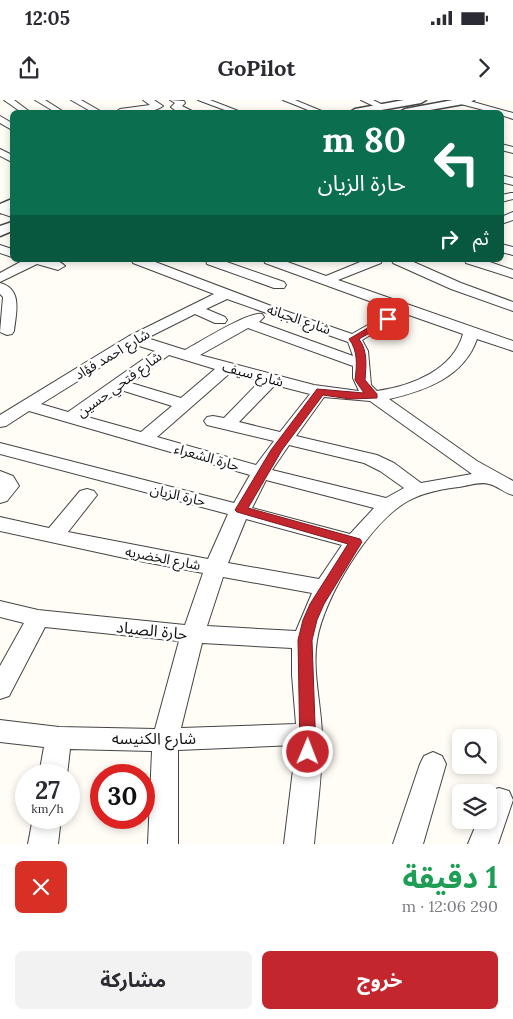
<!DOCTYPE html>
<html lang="ar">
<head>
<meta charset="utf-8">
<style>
  :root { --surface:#fff; --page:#f2f2f3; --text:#2b2b33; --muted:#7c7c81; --accent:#c4262e }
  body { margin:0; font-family:Lora,"Noto Sans Arabic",serif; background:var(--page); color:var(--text); direction:rtl; height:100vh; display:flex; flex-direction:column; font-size:19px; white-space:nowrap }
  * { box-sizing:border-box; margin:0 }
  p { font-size:16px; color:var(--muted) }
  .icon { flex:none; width:28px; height:28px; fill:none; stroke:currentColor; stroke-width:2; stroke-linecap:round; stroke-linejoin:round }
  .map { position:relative; height:744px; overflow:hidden; direction:ltr }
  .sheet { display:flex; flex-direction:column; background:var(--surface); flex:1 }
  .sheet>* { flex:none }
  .guide { position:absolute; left:10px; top:10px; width:494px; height:152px; border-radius:8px; box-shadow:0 2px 8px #0003; direction:rtl; background:#0b6e4f; color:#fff; overflow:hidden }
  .controls { position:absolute; left:452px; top:629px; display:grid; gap:10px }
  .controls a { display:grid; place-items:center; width:45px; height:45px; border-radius:8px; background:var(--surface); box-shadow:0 2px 8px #0003; font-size:25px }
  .speed { position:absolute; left:15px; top:664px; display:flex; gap:10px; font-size:25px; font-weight:700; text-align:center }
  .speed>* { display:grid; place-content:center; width:65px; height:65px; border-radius:50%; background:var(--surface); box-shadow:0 2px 8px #0003; line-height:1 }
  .speed small { font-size:12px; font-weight:400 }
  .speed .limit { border:8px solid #d22; background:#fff; color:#111 }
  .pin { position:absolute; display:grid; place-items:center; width:42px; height:42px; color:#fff; margin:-21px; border-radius:10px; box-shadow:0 2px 8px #0006 }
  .me { position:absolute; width:55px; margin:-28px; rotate:1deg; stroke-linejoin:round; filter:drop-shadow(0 0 4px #0008) }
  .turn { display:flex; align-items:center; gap:18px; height:105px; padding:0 15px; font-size:22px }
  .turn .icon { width:65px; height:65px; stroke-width:2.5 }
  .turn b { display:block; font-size:35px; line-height:42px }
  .then { display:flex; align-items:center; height:48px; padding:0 15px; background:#0003; gap:10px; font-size:19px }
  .round { display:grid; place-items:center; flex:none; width:52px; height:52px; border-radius:8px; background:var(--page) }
  .overview { display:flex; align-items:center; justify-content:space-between; height:85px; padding:0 15px }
  h1 { font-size:30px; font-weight:700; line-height:38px; color:#1e9e55 }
  .action { display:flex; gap:10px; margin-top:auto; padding:10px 15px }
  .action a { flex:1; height:58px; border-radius:8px; background:var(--accent); color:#fff; font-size:20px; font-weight:700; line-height:58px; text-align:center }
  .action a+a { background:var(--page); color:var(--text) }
  .status { display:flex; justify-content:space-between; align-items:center; height:35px; padding:0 25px; background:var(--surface); direction:ltr }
  .status svg { height:14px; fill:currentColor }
  header { display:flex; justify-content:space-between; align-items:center; height:65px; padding:0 15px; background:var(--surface); font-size:22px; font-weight:700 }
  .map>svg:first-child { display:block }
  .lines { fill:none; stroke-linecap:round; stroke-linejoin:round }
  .minor-casing { stroke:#444; stroke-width:2 }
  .tertiary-casing { stroke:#444; stroke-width:3 }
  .minor { fill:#fff; fill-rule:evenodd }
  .tertiary { fill:#fff; fill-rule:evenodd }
  .route { fill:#c4262e; stroke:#7f191e }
  .labels { text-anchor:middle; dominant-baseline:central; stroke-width:5; stroke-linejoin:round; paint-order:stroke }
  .street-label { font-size:14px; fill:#111; stroke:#fff }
  .near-street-label { font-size:16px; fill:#111; stroke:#fff }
</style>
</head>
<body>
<div class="status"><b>12:05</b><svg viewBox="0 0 49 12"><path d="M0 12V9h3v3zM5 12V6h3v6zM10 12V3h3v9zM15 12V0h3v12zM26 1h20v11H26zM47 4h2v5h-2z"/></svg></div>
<header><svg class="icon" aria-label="forward" viewBox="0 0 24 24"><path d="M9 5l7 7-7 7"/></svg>GoPilot<svg class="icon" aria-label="share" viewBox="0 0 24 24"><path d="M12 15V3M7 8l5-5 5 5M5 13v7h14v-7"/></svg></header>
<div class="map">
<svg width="513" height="744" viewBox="0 0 513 744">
  <rect width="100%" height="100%" fill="#fffdf5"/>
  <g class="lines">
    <g class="minor-casing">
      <g id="minor">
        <path d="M4,0h10l16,12h-9z"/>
        <path d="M35,0h10l19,12h-9z"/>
        <path d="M71,0h10l21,12h-10z"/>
        <path d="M143,0h11l9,6c-10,8 -35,8 -47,6l4,-3 30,-4z"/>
        <path d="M170,0l14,1 1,2 -3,3 12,6c-7,1 -17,1 -23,-5l4,-4z"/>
        <path d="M198,0h12l31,12h-11z"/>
        <path d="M283,0h12l29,12h-11z"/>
        <path d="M361,0h12l14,7 -7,2z"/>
        <path d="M456,0h10l47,13v6l-12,-4v-3h-10l-34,-9z"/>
        <path d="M0,16l12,7v7l-12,-7z"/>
        <path d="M501,44l12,3v6l-12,-3z"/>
        <path d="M0,49l12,6v7l-12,-6z"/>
        <path d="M501,75l12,3v7l-12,-3z"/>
        <path d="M511,93h2v6l-12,3v-7z"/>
        <path d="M0,106l12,4v7l-12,-4z"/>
        <path d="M513,112v8l-12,4v-7z"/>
        <path d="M501,144l12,3v8l-12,-3z"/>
        <path d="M0,145l12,4v8l-12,-4z"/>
        <path d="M24,160c12,0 32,-4 41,6l-7,4 -21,-6 -37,18v-9z"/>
        <path d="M132,160h18l124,47 78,27 42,-24 -129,-47 -1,-3h18l44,16 39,-16h17l-1,3 -43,17 175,61v10l-36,-12c-13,38 -52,52 -88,60l88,62 36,20v14c-9,-2 -15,-9 -24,-11 -8,-3 -22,2 -30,3 -17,2 -35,5 -51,14 -38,21 -84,96 -91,139 -5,31 4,63 5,94 1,37 -5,74 -8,110h-30l12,-99 -118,5v94h-30l4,-93 -82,-2 -3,26h-28l5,-28 -44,-5v-22l59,7 96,2 24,-88 -134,-14 -36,69 -9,3v-33l24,-43 -24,-6v-16l38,9 147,15 18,-52 -74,-14 -129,-28v-14l49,11 31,-37 7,-2 7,2 3,4 -29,37 140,27 20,-45 -228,-60v-11l234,60 16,-28 -221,-64 -23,15 -6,1v-12l129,-79 85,-42 -81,-31zM227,199l121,43 5,14 -94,-34 5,-5 -2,-3c-13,-3 -62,28 -77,36l-38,-12 48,-24 20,9h10l2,-3 -2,-3 -19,-8zM406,214l57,20c-10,36 -51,52 -86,57l-6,-6 -3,-34 -6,-11zM248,228l105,38v12l6,13 -45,-6 -114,-30zM136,245l19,6 -87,61 -27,-8zM169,255l46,14 -34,29 -50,-15zM230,273l30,8 -36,37 -11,-2 -6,1 -3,4 3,4 67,16 -18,24 -99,-28zM275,285l35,9 -30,38 -41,-10zM121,290l51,16 -31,26 -57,-16zM324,297l46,4 102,73 -51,9 -27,-20 -17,-8 -81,-19zM289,345l75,18 16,8 24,17 -18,10 -114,-28zM266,380l108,28 -24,26 -98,-26zM246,419l96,26 -23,34 -91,-16zM223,477l89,16 -16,38 -89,-5zM202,543l90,5v27l4,49 -115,4z"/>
        <path d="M206,160h15l63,22 2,3 -2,3h-10l-67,-24z"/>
        <path d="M392,160h17l52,23 52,19v9l-62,-22 -58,-26z"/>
        <path d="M465,160h19l29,10v8l-47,-15z"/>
        <path d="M0,183c23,6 16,30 14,48l-2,3 -5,1 -7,-3 3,-35 -3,-3z"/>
        <path d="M0,371l13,5 6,10 -12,15 -7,2z"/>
        <path d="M433,652l9,4 4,8 -23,80h-30l27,-80 4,-8z"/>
        <path d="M499,688l10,3 4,9 -15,44h-30l10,-24h11v-29z"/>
        <path d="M33,718h28l-3,26h-30z"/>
      </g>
    </g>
    <g class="tertiary-casing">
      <g id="tertiary">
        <path d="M404,0h22l-5,3 -51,9h-20l5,-3z"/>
        <path d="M453,0h21l-5,3 -50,9h-19l5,-3z"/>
        <path d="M12,99v9l-12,5v-9z"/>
        <path d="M12,122v9l-12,5v-10z"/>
      </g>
    </g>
    <use href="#minor" class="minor"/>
    <use href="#tertiary" class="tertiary"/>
  </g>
  <path class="route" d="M388,216l4,3 -1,2 -32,18c9,12 7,27 6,41l12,14v4l-27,1 -27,-4 -41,55 -34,58 112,31 2,3 -38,62 -7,16 -5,20 4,112 -3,5 -5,2 -6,-2 -2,-5 -2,-112 5,-20 7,-16 38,-60 -111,-32 -2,-2 36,-60 46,-61 47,4 -9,-13c2,-15 3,-29 -6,-41z"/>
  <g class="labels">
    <g class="street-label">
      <text transform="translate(299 219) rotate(19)">شارع الجبانه</text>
      <text transform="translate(112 254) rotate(-31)">شارع احمد فؤاد</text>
      <text transform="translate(253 274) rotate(15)">شارع سيف</text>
      <text transform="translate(119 284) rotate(-36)">شارع فتحي حسين</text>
      <text transform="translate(207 357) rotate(16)">حارة الشعراء</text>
      <text transform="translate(178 395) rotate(13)">حارة الزيان</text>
      <text transform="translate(163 458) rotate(11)">شارع الخضريه</text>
    </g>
    <g class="near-street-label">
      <text transform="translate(152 530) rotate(6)">حارة الصياد</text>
      <text x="154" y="638">شارع الكنيسه</text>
    </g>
  </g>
</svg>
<div class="controls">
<a><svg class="icon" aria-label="search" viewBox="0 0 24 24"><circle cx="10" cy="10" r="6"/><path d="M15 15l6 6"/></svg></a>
<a><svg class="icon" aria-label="layers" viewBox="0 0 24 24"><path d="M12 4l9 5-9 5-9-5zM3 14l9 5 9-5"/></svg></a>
</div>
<div class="speed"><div>27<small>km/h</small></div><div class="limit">30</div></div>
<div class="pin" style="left:388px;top:219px;background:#d93025"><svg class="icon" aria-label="arrive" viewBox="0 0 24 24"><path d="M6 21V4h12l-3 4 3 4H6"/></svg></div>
<svg class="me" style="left:308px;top:652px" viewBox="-20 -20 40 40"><circle r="17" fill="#c4262e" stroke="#fff" stroke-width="3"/><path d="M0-11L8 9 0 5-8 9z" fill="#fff"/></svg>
<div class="guide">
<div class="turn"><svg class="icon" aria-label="left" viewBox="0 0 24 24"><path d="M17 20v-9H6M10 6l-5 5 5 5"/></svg><div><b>80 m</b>حارة الزيان</div></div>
<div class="then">ثم<svg class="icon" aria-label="right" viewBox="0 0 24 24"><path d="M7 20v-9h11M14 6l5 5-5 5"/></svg></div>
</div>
</div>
<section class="sheet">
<div class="overview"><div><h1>1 دقيقة</h1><p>290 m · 12:06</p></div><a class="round" style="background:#d93025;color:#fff"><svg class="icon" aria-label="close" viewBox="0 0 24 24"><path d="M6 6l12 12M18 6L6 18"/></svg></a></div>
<div class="action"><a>خروج</a><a>مشاركة</a></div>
</section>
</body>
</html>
